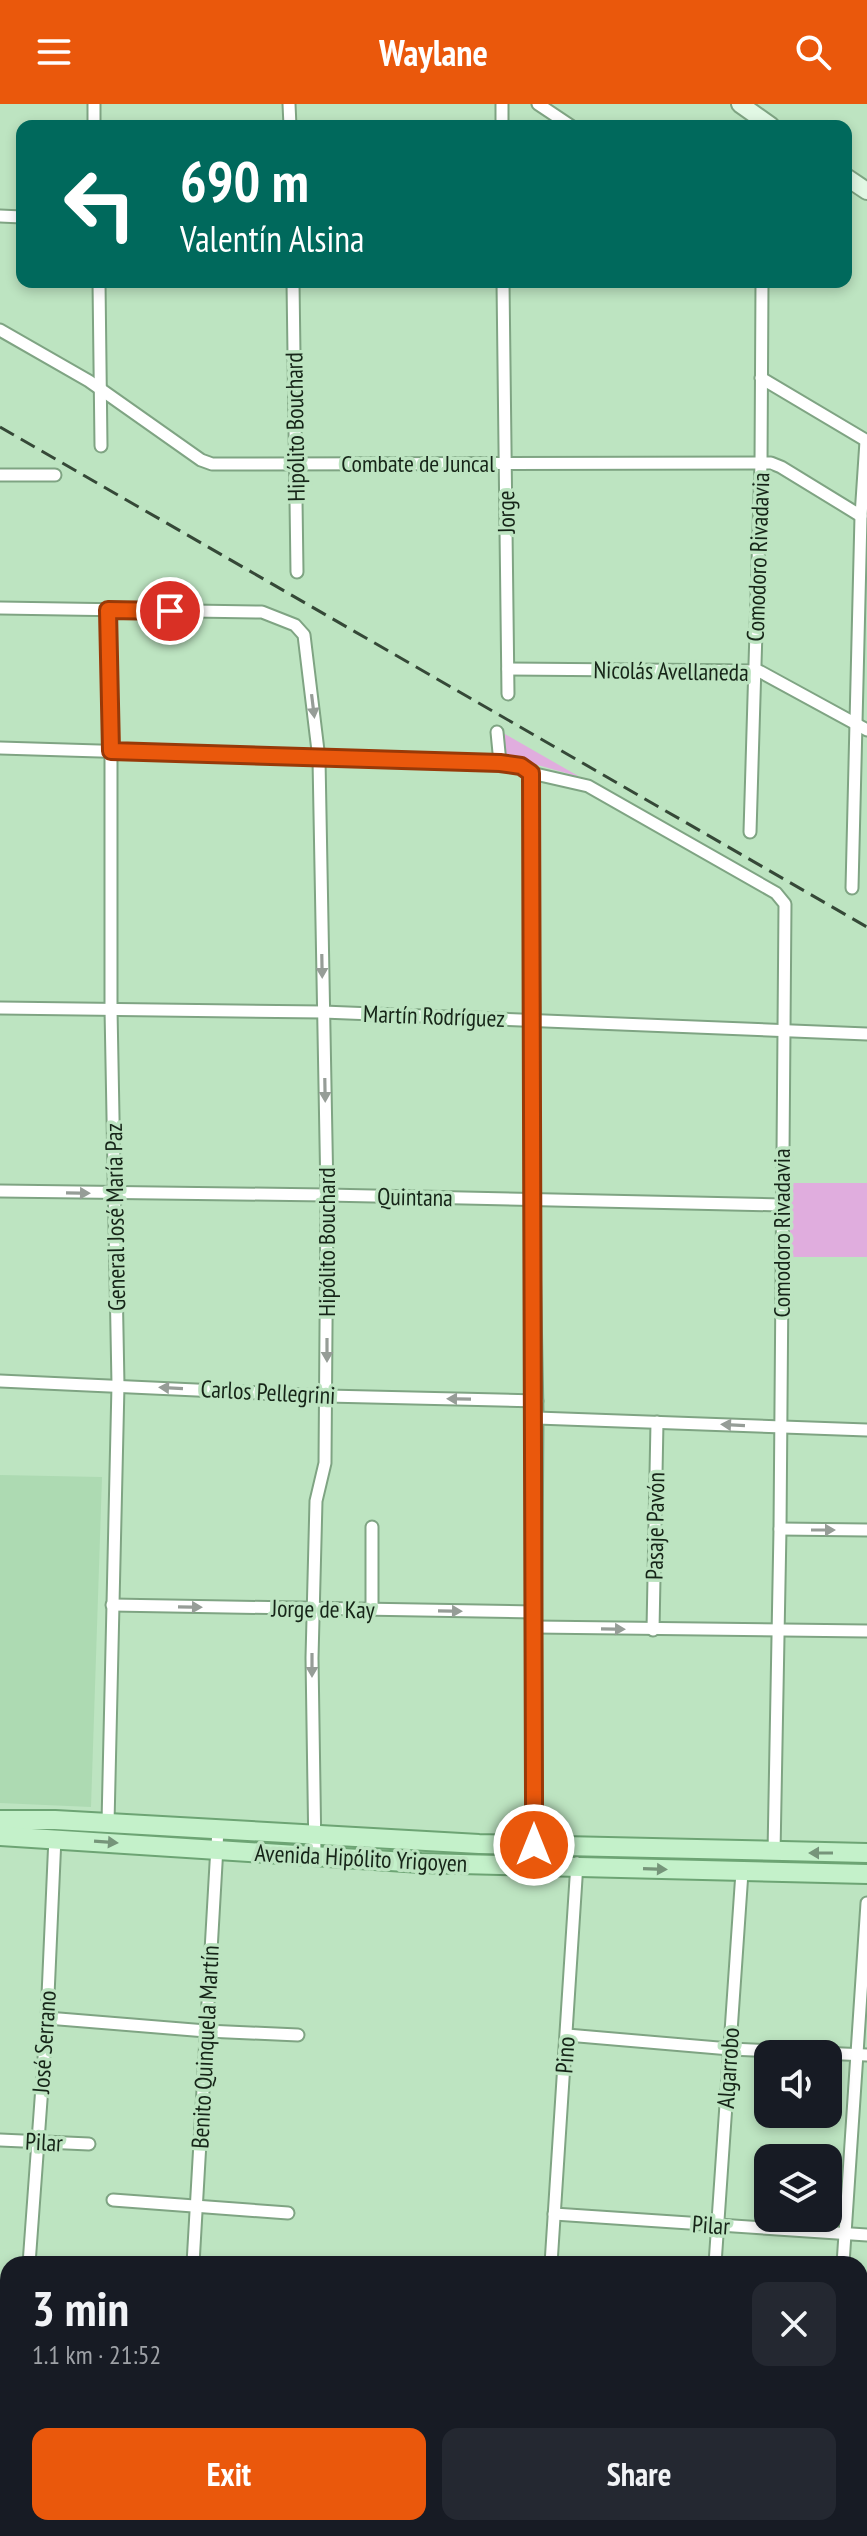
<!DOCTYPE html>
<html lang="en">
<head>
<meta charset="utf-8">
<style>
  :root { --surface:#171b24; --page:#242831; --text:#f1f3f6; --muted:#9ea1a6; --accent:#ea580c }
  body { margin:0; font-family:"PT Sans Narrow",sans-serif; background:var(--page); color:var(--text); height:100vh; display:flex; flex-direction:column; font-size:30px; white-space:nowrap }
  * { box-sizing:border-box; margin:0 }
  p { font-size:26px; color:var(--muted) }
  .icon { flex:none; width:44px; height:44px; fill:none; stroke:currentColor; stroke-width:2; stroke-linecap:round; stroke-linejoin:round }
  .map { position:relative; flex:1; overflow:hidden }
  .panel { position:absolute; left:0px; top:2152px; width:868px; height:280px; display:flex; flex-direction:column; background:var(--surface); border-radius:24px 24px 0 0; box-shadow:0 4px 12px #0003 }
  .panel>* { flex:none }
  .banner { position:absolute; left:16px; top:16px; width:836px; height:168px; border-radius:16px; box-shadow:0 4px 12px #0003; background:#00695c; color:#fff; overflow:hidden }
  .controls { position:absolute; left:754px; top:1936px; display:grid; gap:16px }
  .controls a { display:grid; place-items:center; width:88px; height:88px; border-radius:16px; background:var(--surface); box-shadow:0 4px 12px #0003; font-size:40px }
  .pin { position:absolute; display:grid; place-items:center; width:68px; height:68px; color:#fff; margin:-34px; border:4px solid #fff; border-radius:50%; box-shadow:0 2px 8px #0007 }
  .me { position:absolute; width:88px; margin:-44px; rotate:0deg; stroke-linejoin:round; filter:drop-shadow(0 0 6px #0008) }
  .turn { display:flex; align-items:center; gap:28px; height:168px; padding:0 32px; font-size:36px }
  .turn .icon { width:104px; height:104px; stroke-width:2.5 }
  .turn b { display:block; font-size:56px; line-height:68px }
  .round { display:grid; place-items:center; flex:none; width:84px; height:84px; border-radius:16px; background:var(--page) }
  .overview { display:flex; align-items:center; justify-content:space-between; height:136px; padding:0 32px }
  h1 { font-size:48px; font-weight:800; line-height:60px }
  .button { display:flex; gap:16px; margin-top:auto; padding:16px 32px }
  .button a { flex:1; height:92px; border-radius:16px; background:var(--accent); color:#fff; font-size:32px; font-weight:800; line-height:92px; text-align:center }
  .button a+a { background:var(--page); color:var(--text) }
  header { display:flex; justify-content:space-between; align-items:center; height:104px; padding:0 32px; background:var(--accent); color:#fff; font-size:36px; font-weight:800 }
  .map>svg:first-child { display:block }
  .built { fill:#addab2 }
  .park { fill:#e0adde }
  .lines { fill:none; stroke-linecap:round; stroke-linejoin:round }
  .minor-casing { stroke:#7fa483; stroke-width:15 }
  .tertiary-casing { stroke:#7fa483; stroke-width:18 }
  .secondary-casing { stroke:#7fa483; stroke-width:20 }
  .primary-casing { stroke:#6da474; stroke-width:22 }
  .minor { stroke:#fff; stroke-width:11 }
  .tertiary { stroke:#fff; stroke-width:14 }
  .secondary { stroke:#e1f8e4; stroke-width:16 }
  .primary { stroke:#c4f1ca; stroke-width:18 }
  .rail { stroke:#354837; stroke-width:3; stroke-dasharray:16 8; stroke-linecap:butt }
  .oneway { fill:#969d97 }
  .oneway2 { fill:#76957a }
  .route-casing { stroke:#983908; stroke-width:20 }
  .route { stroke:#ea580c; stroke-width:14 }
  .labels { text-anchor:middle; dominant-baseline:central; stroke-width:7; stroke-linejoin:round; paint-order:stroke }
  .street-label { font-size:24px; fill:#162518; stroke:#bde4c1 }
</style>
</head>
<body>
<header><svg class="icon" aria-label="menu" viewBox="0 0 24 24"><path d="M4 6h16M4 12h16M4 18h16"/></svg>Waylane<svg class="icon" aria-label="search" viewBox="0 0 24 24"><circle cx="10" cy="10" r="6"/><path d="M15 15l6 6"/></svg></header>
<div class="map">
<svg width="867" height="2432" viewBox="0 0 867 2432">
  <rect width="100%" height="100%" fill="#bde4c1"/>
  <path class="built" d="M0,1371l102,2 -11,330 -91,-4z"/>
  <g class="park">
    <path d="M503,629l77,44 -74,-21 -3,-4z"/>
    <path d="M790,1079h77v74h-78z"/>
  </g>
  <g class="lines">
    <g class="minor-casing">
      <g id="minor">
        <path d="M94,0v22"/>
        <path d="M289,0l1,22"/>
        <path d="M502,0v22"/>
        <path d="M538,0l33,22"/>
        <path d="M0,112l22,1"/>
        <path d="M99,178l2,164"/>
        <path d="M293,178l4,290"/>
        <path d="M503,178l5,412"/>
        <path d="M0,226l89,51 112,79 11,4 559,-1 10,4 80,49"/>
        <path d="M761,274l106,63"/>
        <path d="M0,371h55"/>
        <path d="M0,504l262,4 33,13 9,10 15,124 8,436 -2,268 -9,38 -4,157 3,197"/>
        <path d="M508,565l251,2 108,59"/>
        <path d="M497,628l3,31"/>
        <path d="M0,644l500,15 21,3 10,7"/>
        <path d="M531,669l57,13 188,107 9,11 -5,625 -6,324"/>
        <path d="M531,669l3,247 -1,180 4,214 -3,431"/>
        <path d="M750,728l11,-369 1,-181"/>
        <path d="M852,784l9,-372 5,-75"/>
        <path d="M0,904l323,4 544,22"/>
        <path d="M0,1087l327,4 454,10"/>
        <path d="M0,1277l327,15 210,5"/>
        <path d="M537,1314l330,12"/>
        <path d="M780,1425l87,1"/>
        <path d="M112,1501l422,7"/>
        <path d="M372,1506v-83"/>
        <path d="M535,1523l332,4"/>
        <path d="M653,1526l4,-208"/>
        <path d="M108,1719l10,-438 -7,-376v-258l-3,-141"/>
        <path d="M47,1914l159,13 92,4"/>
        <path d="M567,1931l163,14 137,6"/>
        <path d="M0,2036l89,4"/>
        <path d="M113,2096l175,13"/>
        <path d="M554,2110l313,21"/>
        <path d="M29,2160l18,-246 8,-181"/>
        <path d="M193,2160l25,-435"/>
        <path d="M551,2160l26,-401"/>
        <path d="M715,2160l27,-392"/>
        <path d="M843,2160l24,-361"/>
        <path d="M0,2372l8,-32"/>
        <path d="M590,2424l132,8"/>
        <path d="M437,2432l1,-8"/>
        <path d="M507,2432l1,-8"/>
        <path d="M535,2432l1,-8"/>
        <path d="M823,2432l1,-8"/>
      </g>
    </g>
    <g class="tertiary-casing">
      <g id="tertiary">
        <path d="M0,2266h8"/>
        <path d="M860,2319l7,1"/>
      </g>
    </g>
    <g class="secondary-casing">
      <g id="secondary">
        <path d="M740,0l31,22"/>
        <path d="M846,73l21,14"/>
      </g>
    </g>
    <g class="primary-casing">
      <g id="primary">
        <path d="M0,1716h55l424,24 388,9"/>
        <path d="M0,1732l421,27 446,11"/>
      </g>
    </g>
    <use href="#minor" class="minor"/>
    <use href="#tertiary" class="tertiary"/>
    <use href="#secondary" class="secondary"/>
    <use href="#primary" class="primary"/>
    <path class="rail" d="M0,323l867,500"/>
  </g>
  <defs><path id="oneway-solid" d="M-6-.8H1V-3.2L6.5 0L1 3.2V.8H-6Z" transform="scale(2)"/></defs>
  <g class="oneway">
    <use href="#oneway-solid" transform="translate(313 602) rotate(83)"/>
    <use href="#oneway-solid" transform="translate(322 862) rotate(89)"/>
    <use href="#oneway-solid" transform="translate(325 986) rotate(89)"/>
    <use href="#oneway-solid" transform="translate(78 1089) rotate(1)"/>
    <use href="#oneway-solid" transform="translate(327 1246) rotate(90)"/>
    <use href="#oneway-solid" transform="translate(171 1284) rotate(-177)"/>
    <use href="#oneway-solid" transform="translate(459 1295) rotate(-179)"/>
    <use href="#oneway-solid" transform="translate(733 1321) rotate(-177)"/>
    <use href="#oneway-solid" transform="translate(823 1426)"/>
    <use href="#oneway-solid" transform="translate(190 1503) rotate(1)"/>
    <use href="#oneway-solid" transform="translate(450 1507) rotate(1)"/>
    <use href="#oneway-solid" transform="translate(613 1525) rotate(1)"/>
    <use href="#oneway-solid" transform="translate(312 1561) rotate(90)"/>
  </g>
  <g class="oneway2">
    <use href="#oneway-solid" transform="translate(106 1738) rotate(4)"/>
    <use href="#oneway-solid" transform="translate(821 1749) rotate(-180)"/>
    <use href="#oneway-solid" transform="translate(655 1765) rotate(2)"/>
  </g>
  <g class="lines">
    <g class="route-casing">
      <path id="route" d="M170,507l-62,-1 3,141 389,12 21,3 10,7c4,358 5,715 3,1072"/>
    </g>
    <use href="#route" class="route"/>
  </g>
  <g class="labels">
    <g class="street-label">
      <text transform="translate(295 323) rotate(-91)">Hipólito Bouchard</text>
      <text x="418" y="359">Combate de Juncal</text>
      <text transform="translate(506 408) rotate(-91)">Jorge</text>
      <text transform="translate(758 453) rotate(-88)">Comodoro Rivadavia</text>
      <text transform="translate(671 567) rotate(1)">Nicolás Avellaneda</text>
      <text transform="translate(434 912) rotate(2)">Martín Rodríguez</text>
      <text transform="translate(415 1093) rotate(1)">Quintana</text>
      <text transform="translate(115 1113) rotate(-91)">General José María Paz</text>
      <text transform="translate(781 1129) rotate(-90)">Comodoro Rivadavia</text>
      <text transform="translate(326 1138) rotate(-90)">Hipólito Bouchard</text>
      <text transform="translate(268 1288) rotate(3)">Carlos Pellegrini</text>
      <text transform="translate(655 1422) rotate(-89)">Pasaje Pavón</text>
      <text transform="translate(323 1505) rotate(1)">Jorge de Kay</text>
      <text transform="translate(361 1754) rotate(3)">Avenida Hipólito Yrigoyen</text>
      <text transform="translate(44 1938) rotate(-86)">José Serrano</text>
      <text transform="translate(205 1943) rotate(-87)">Benito Quinquela Martín</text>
      <text transform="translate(565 1951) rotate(-86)">Pino</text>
      <text transform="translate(728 1964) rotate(-86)">Algarrobo</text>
      <text transform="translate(44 2038) rotate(3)">Pilar</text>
      <text transform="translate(711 2121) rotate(4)">Pilar</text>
    </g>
  </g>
</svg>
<div class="controls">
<a><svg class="icon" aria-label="sound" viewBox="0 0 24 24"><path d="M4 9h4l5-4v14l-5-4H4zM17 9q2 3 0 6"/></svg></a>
<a><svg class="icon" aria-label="layers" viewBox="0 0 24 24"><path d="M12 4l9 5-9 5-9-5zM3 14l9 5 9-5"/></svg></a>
</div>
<div class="pin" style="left:170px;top:507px;background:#d93025"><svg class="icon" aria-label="arrive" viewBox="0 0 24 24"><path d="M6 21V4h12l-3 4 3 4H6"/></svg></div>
<svg class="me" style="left:534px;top:1741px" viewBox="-20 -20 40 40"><circle r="17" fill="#ea580c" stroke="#fff" stroke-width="3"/><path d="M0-11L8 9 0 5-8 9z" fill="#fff"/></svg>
<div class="banner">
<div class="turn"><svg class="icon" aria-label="left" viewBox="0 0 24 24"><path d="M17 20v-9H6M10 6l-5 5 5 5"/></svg><div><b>690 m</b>Valentín Alsina</div></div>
</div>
<section class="panel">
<div class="overview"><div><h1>3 min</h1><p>1.1 km · 21:52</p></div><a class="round"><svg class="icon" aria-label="close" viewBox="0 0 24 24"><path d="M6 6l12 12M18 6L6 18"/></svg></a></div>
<div class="button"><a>Exit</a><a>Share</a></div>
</section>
</div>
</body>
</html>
